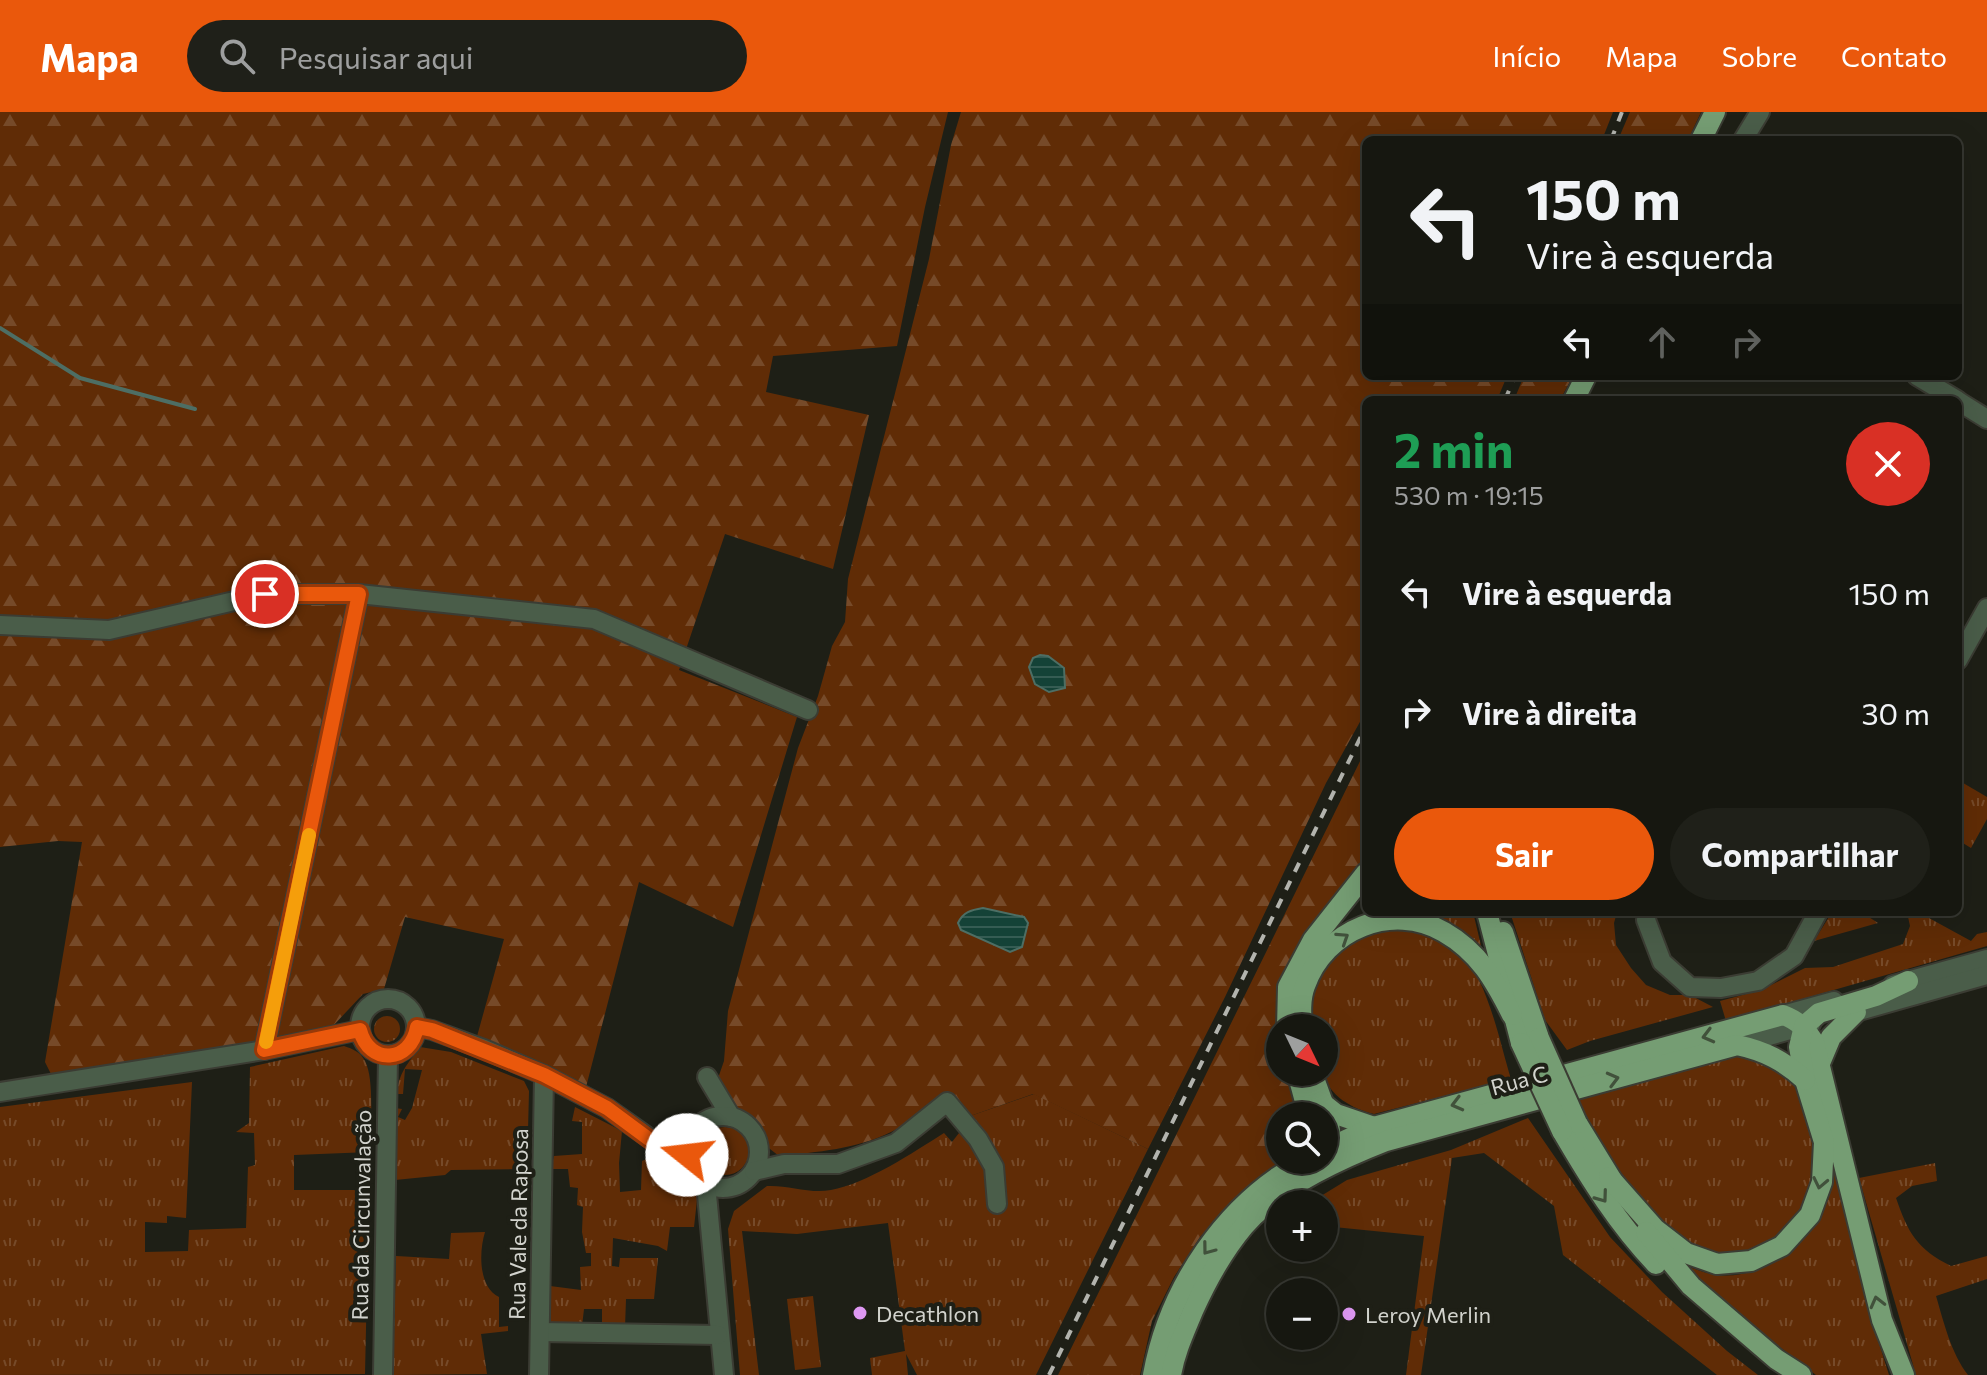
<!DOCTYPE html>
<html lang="pt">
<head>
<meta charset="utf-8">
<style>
  :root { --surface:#161710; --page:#1f2019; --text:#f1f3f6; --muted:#9e9f9f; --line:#353630; --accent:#ea580c }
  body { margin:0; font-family:Commissioner,sans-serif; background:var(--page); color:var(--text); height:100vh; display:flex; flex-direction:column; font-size:30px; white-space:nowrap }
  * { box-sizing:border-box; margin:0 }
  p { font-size:26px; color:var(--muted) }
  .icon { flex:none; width:44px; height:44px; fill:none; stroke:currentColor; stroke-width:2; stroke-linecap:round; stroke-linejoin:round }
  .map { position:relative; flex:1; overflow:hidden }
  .drawer { position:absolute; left:1362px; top:284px; width:600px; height:520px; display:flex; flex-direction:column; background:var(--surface); border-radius:12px; box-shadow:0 8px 32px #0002,0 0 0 2px var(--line) }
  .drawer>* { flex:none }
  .banner { position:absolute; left:1362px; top:24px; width:600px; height:244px; border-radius:12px; box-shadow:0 8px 32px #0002,0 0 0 2px var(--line); background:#161710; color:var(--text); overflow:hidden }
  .needle { width:52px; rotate:133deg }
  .fabs { position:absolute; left:1266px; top:902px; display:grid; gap:16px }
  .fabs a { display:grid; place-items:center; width:72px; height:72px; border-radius:50%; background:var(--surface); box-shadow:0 8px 32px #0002,0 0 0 2px var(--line); font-size:40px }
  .pin { position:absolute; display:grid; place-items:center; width:68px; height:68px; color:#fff; margin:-34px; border:4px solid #fff; border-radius:50%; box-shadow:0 2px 8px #0007 }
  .me { position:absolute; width:88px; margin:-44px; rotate:286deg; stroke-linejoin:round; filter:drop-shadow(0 0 6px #0008) }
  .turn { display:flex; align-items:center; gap:28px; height:168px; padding:0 32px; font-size:36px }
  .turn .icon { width:104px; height:104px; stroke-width:2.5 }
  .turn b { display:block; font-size:56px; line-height:68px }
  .lanes { display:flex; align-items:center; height:76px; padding:0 32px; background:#0003; justify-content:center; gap:40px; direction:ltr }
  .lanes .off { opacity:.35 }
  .round { display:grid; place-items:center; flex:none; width:84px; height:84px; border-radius:42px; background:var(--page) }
  .summary { display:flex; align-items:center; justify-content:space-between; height:136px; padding:0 32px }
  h1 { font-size:48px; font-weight:700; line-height:60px; color:#1e9e55 }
  .button { display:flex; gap:16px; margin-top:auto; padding:16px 32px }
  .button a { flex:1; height:92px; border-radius:48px; background:var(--accent); color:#fff; font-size:32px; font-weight:700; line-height:92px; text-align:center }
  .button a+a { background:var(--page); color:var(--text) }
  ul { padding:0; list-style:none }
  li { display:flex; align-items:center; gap:24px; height:120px; padding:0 32px }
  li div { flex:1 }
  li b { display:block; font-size:30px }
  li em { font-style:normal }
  header { display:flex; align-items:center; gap:48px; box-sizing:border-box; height:112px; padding:0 40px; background:var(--accent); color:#fff }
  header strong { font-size:38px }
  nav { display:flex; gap:44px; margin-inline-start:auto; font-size:28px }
  .search { width:560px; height:72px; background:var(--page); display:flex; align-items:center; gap:20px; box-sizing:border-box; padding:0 28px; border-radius:44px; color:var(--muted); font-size:30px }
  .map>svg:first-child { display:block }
  .grass { fill:url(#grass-tufts) }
  .forest { fill:url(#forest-firs) }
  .water { fill:url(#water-rules); stroke:#4d6e64; stroke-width:2 }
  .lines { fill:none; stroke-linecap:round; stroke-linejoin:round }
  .stream { stroke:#4d6e64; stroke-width:4 }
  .minor-casing { stroke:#3b3c33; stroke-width:22 }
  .major-casing { stroke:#3b3c33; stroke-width:24 }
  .minor { stroke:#4a5d49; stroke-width:18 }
  .major { stroke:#759d73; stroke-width:20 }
  .rail { stroke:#b3b4ae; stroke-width:4; stroke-dasharray:10 10; stroke-linecap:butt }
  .major-bridge-casing { stroke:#3b3c33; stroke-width:24; stroke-linecap:butt }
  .major-bridge { stroke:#759d73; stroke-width:20 }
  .oneway { stroke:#41513b }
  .route-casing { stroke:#983908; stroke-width:20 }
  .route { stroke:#ea580c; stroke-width:14 }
  .slow { stroke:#f59e0b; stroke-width:14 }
  .poi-dot { fill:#de98f2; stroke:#1e1f16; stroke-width:3 }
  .labels { text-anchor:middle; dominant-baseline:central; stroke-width:8; stroke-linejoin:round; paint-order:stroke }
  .street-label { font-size:22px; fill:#d2d3cd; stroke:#1e1f16 }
  .poi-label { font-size:22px; fill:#d2d3cd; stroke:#1e1f16; text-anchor:start }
</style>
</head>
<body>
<header>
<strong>Mapa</strong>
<div class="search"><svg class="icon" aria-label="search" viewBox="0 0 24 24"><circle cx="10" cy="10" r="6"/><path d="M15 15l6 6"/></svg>Pesquisar aqui</div>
<nav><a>Início</a><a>Mapa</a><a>Sobre</a><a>Contato</a></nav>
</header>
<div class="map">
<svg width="1987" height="1263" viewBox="0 0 1987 1263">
  <defs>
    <pattern id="grass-tufts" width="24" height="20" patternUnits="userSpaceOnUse" patternTransform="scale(2)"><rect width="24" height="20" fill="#602c06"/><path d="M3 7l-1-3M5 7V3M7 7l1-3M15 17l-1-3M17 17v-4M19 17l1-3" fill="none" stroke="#764a29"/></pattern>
    <pattern id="forest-firs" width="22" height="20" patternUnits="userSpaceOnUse" patternTransform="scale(2)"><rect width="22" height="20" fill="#602c06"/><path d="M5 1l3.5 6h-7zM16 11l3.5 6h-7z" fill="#764a29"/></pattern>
    <pattern id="water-rules" width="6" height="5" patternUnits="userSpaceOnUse" patternTransform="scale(2)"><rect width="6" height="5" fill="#144237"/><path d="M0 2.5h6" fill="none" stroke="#355c53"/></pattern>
  </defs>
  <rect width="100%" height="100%" fill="#1e1f16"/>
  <g class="grass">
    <path d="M1958,668l29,17v22l-16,29 -13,-8z"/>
    <path d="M1421,800h52l11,46 -29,-29z"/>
    <path d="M1510,800h107l-3,11 2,22 15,23 15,17 24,10h20l23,12 -123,34 -23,9 -22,-30z"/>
    <path d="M1832,800h29l17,11 -64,18z"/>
    <path d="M1907,800h11l53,29 6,-7 10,-2v14l-261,75 -6,-20 41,-11 44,-22 28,-1 70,-23 7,-18z"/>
    <path d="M1407,817c17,4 39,8 52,21 29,30 40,90 52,129l-137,35c-21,-5 -46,-18 -51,-42 -2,-12 1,-31 1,-44h-12l-2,-17 6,-29 16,-29 41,-21z"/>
    <circle cx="387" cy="917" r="13"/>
    <path d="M344,934c9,3 16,6 21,15 10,19 5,68 5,91l-76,3v35h75l-4,184 -365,1v-268l192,-25 -6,136 -19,-2v7l-22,-1v30l43,-1 1,-21 57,-2 2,-61 7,-2 -1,-32 -18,-1 13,-9 1,-56z"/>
    <path d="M420,935l31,5 73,29 5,10 -2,78 -76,1 -6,5 -50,5v-72l7,1 -4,8 7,3 7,-12 10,-38 -17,-1 -2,25h-6c1,-20 11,-31 23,-47z"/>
    <path d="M1737,944c22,3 39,9 54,25 16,16 25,53 26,75 0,17 -7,44 -16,59 -10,15 -36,34 -50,46l-65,-8 -69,-82 -43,-72z"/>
    <path d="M1034,982l114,55 -112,226h-119l-11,-21 2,21h-36l-2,-17 35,-7 -17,-128 -91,11 -55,-3 17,144h-19l-12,-146 6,-18 33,-25c21,-1 43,8 64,4 35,-6 83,-38 113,-57l8,9 21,-27z"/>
    <path d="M575,995l47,24 -3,32 1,29 21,-2 1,-29 9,-4 47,34 -4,36h-24l-3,24 -9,-5 -45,-8 -1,28 7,1 1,-9h38l-4,41h-28l-1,28 -23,-1v-17h-18l-2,17 -35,-1 3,-39 31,4 -1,-23 11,-1v-13h-5l-4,-21 1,-25 -6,-2 1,-17 -8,-1 -2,-18h-17l3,-13 28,-2v-32l-10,-1z"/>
    <path d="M1528,1006l82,119 52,55 65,59 31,24h-41l-154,-120 -9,-49 -70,-53 -32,5 -31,217h-15l18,-139 -100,-10v-22h-16l39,-24 104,-30z"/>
    <circle cx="725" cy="1039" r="24"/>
    <path d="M1832,1043l35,150 22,70h-73l-75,-58 -60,-53c10,3 20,8 30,10 26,6 64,-6 82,-26 10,-11 32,-74 39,-93z"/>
    <path d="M1935,1051l2,18 -25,5 -16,12c12,35 21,51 55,68l36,-10v23l-51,17c8,27 15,57 32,79h-52l-57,-197z"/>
    <path d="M485,1120c-6,19 -7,55 14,65v30l9,-1v5l-27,3 6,40 -94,1 3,-119 53,3 2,-26z"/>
    <path d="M813,1184l8,71 -26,3 -8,-71z"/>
  </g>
  <g class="forest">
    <path d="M0,0h948l-23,95 -28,139 -124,10 -7,36 103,23 -36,154 -108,-35 -46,136 118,47 -64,210 -94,-45 -54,209 -109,-51 28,-101 -99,-22 -21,72 -21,5 -31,33 -94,22 -171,28 -16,-3 -6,-12 37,-220 -24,-1 -58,6z"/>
    <path d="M961,0h652l-11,28h-236v236h141l-10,24h-131v311l-40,72 -101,214 -77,152 -115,-55 -60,21 -7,10 -19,-23c-19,9 -37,21 -56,30 -34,17 -74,20 -112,24l-22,-17 -4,-14 -35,-25 -3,-13 9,-26 4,-50 70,-263 20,-52 14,-50 13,-24 3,-43 81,-320 22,-114z"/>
    <path d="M1630,0h71l-13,28h-70z"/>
    <path d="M1524,264h49l-13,24h-46z"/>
    <path d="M1366,637v112l-34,46 -49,73 -6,22 3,70h9l10,34 -1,10h-18v44l-9,13 -44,35 -27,29 -26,40 -22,44 -12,54h-82z"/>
  </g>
  <g class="water">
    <path d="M1040,543l8,1 16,12 1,20 -16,4 -14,-8 -6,-17 4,-9z"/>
    <path d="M983,796l41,9 4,6 -6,24 -12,5 -49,-22 -3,-7c5,-11 13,-13 25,-15z"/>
  </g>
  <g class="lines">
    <path class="stream" d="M0,216l80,50 115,31"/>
    <g class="minor-casing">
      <g id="minor">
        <path d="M1743,28l17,-28"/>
        <path d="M1917,264l40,24"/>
        <path d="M1958,289l29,18"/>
        <path d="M0,513l109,5 156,-36h94l235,25 214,91"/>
        <path d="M1958,548l29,-52"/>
        <path d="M1647,800l-1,8 16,42 28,25 31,1 37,-7 36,-25 24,-44"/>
        <path d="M1893,873l94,-26"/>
        <circle cx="388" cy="915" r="28"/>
        <path d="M1859,899l128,-36"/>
        <path d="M1783,903l51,-14"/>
        <path d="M417,915l15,3 52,19 60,26 63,33 83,59"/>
        <path d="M1737,933l74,-21"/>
        <path d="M264,938l95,-456"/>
        <path d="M707,965l24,40"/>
        <path d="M0,980l264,-42 96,-20"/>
        <circle cx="723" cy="1040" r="36"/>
        <path d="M754,1059l30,-7h54l58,-21 51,-41 31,37 16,28 3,37"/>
        <path d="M706,1072l18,191"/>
        <path d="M540,1220l178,3"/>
        <path d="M383,1263l5,-319"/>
        <path d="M539,1263l5,-300"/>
      </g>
    </g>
    <g class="major-casing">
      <g id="major">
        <path d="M1701,28l14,-28"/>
        <path d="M1574,288l12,-24"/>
        <path d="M1487,800l34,131"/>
        <path d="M1503,820l36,106"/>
        <path d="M1287,916l1,-41 25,-47 53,-67"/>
        <path d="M1302,916c-1,-14 -2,-29 3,-42 20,-57 87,-84 139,-54 35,20 51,49 68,83"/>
        <path d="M1820,951l11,-26 25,-25"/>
        <path d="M1297,960l12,44"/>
        <path d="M1312,960c6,22 29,63 12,82"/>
        <path d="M1321,990l15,12 38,13"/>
        <path d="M1577,1011l38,62"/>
        <path d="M1562,1019c28,48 56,93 94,133"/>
        <path d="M1324,1038l50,-23 409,-112c16,6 22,13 31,27l68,278 22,55"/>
        <path d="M1609,1065l46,52 31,24 31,11 34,-3 31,-15 28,-31 12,-33 2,-40 -19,-62 -6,-33 5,-21 15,-13 57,-17 32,-15"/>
        <path d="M1646,1120l45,54 85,73 25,16"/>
        <path d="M1153,1263c16,-88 73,-173 153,-215"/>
        <path d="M1171,1263c4,-23 13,-42 22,-64 13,-29 30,-60 51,-85 33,-38 96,-67 142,-85l351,-96c28,6 47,16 68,35"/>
      </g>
    </g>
    <use href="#minor" class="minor"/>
    <use href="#major" class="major"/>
    <g class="rail">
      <path d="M1611,28l11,-28"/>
      <path d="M1505,288l10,-24"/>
      <path d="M1049,1263l317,-649"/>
    </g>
    <g class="major-bridge-casing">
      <g id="major-bridge">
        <path d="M1539,926l38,85"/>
        <path d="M1521,931l41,88"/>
      </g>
    </g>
    <use href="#major-bridge" class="major-bridge"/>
  </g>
  <defs><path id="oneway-chevron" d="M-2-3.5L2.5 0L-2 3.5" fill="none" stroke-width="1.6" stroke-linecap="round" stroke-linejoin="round" transform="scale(2)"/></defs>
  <g class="oneway">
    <use href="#oneway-chevron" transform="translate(1343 826) rotate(-33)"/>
    <use href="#oneway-chevron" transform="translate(1708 924) rotate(165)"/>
    <use href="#oneway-chevron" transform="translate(1613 967) rotate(-15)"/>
    <use href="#oneway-chevron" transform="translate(1457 992) rotate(165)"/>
    <use href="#oneway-chevron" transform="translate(1820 1071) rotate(102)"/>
    <use href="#oneway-chevron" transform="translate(1602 1085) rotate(54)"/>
    <use href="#oneway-chevron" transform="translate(1208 1137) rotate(127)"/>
    <use href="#oneway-chevron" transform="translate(1877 1190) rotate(-104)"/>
  </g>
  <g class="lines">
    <g class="route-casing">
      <path id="route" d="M265,482h94l-95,456 96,-20c9,36 51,33 57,-3l15,3 112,45 63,33 58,43 23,-7 -1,11"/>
    </g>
    <use href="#route" class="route"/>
    <path class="slow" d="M266,930l43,-207"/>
  </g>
  <g class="poi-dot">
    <circle cx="860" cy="1201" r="8"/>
    <circle cx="1349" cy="1202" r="8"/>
  </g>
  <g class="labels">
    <g class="street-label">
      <text transform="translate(1519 968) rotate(-15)">Rua C</text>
      <text transform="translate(361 1103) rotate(-89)">Rua da Circunvalação</text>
      <text transform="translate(518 1112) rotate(-89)">Rua Vale da Raposa</text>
    </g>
    <g class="poi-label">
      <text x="876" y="1201">Decathlon</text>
      <text x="1365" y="1202">Leroy Merlin</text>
    </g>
  </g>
</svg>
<div class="fabs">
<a><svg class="needle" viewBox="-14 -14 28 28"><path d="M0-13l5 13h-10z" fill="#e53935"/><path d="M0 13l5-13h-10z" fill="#9e9f9f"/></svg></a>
<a><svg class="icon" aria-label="search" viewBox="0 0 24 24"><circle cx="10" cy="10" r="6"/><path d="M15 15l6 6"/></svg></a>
<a>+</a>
<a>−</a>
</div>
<div class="pin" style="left:265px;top:482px;background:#d93025"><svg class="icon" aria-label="arrive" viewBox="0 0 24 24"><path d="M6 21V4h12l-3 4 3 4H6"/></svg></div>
<svg class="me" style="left:687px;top:1043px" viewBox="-20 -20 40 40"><circle r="19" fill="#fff"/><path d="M0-13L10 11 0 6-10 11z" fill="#ea580c"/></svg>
<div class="banner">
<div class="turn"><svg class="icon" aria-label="left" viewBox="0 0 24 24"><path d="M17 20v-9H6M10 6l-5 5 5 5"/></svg><div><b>150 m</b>Vire à esquerda</div></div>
<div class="lanes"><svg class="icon" aria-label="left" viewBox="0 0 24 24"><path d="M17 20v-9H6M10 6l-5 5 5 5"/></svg><svg class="icon off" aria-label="ahead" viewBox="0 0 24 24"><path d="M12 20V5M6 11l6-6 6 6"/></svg><svg class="icon off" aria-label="right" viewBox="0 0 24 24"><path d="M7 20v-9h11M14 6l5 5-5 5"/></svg></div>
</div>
<section class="drawer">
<div class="summary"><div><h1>2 min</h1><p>530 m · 19:15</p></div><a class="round" style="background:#d93025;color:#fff"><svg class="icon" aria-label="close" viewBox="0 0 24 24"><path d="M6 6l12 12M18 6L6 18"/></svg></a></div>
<ul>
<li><svg class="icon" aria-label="left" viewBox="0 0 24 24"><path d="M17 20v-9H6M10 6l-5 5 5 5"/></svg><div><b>Vire à esquerda</b></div><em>150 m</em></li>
<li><svg class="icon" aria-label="right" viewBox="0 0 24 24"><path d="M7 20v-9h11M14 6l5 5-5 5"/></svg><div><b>Vire à direita</b></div><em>30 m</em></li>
</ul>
<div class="button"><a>Sair</a><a>Compartilhar</a></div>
</section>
</div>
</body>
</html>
